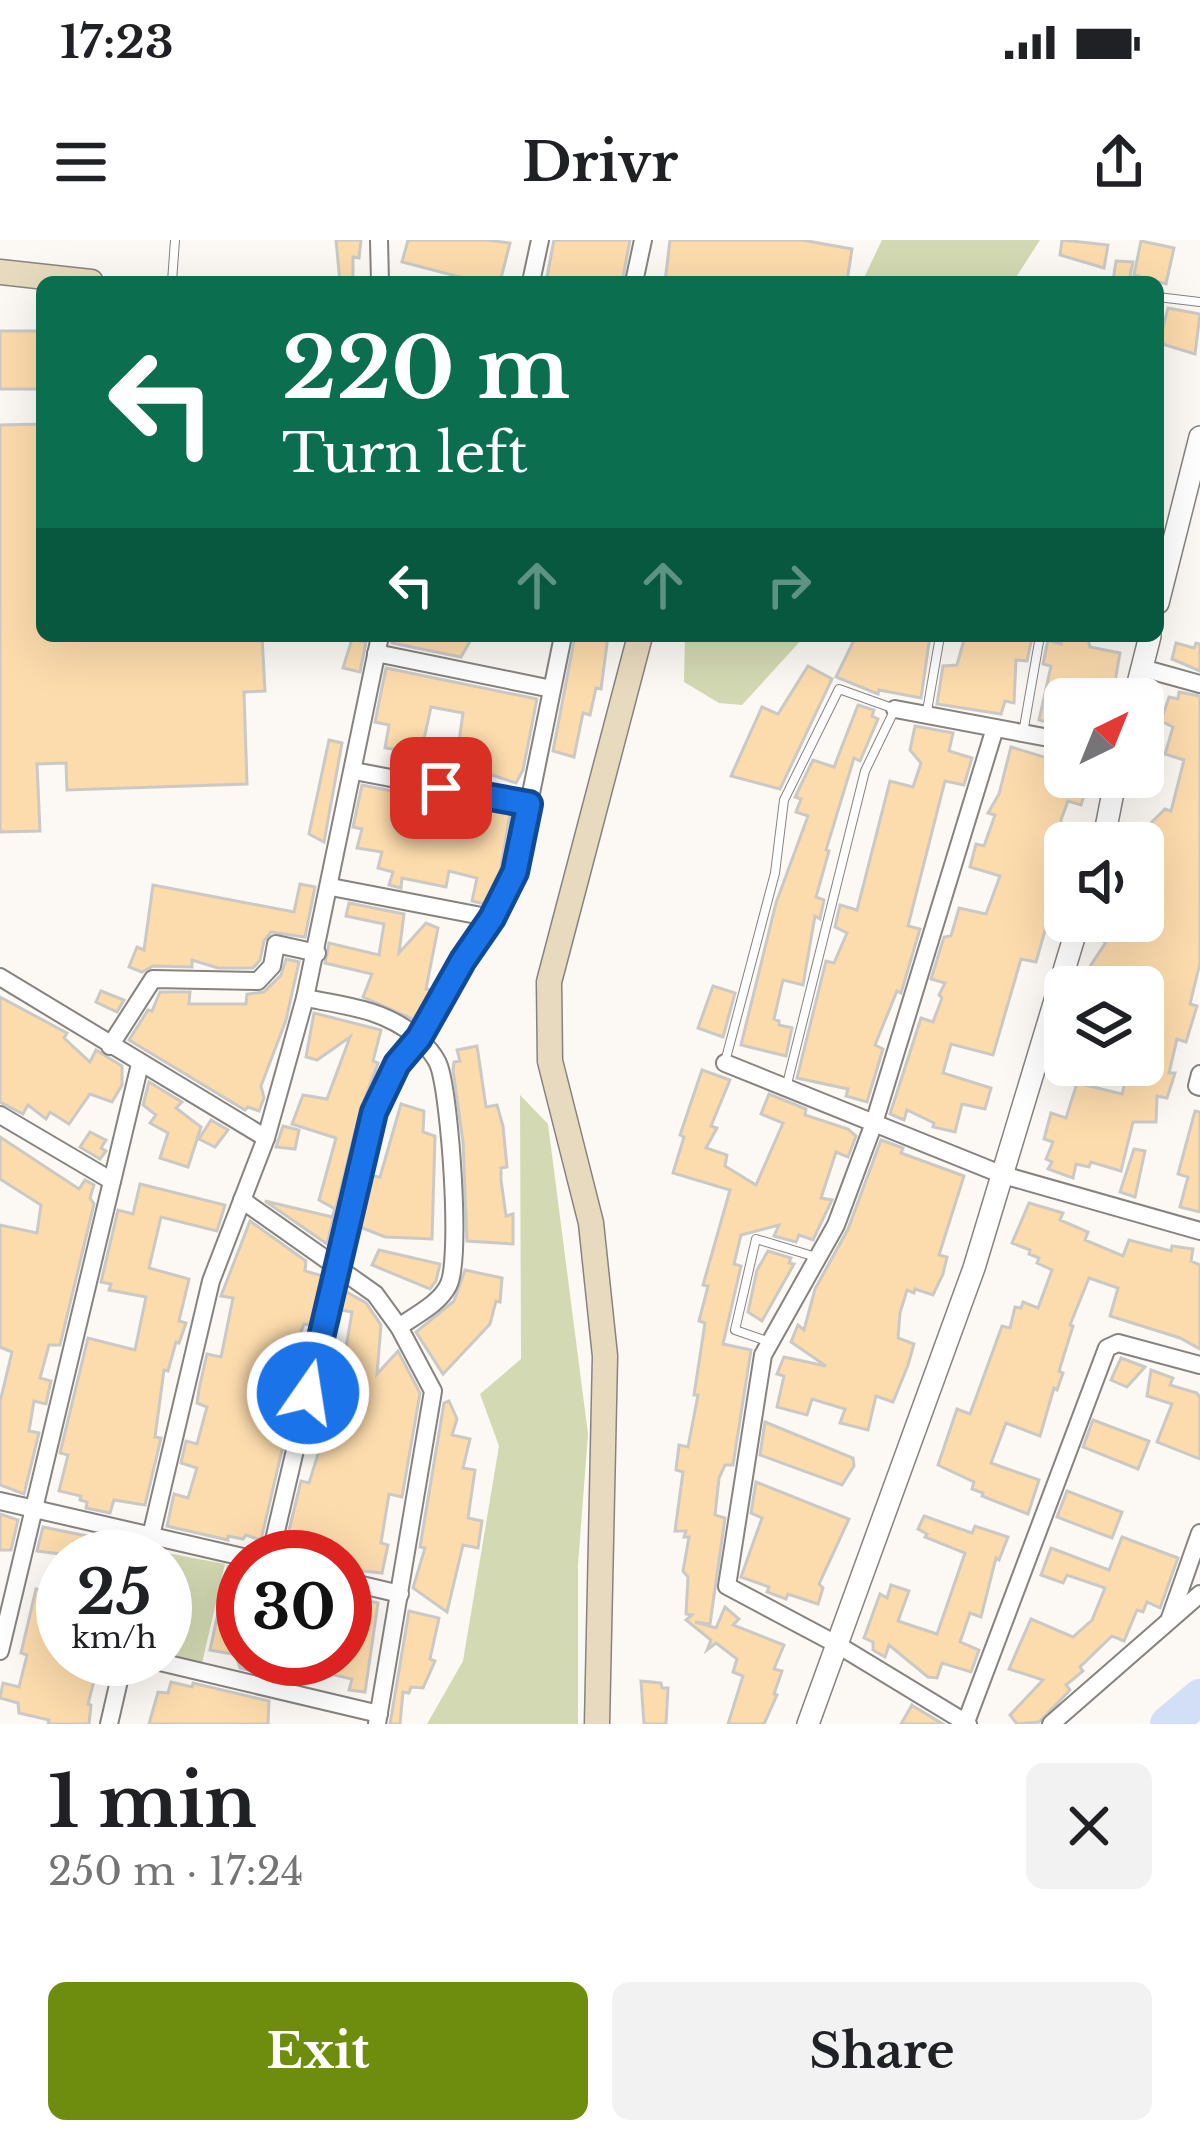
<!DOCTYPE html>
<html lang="en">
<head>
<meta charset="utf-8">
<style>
  :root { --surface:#fff; --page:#f2f2f2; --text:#202124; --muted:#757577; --accent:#6e8d0e }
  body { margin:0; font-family:"Libre Baskerville",serif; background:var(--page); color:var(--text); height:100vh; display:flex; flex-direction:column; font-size:45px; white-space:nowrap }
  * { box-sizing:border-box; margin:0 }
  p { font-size:39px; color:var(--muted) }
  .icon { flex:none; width:66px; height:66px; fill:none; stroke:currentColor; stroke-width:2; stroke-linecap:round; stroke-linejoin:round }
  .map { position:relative; height:1484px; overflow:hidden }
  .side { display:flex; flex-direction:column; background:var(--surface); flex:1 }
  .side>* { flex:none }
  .guide { position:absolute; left:36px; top:36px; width:1128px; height:366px; border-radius:18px; box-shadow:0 12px 48px #0002; background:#0b6e4f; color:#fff; overflow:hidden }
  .needle { width:78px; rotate:43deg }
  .controls { position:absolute; left:1044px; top:438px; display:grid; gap:24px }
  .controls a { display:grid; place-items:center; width:120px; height:120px; border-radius:18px; background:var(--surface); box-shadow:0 12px 48px #0002; font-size:60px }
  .speed { position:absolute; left:36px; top:1290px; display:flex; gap:24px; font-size:60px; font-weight:700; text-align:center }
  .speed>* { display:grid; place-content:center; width:156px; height:156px; border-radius:50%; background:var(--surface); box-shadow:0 12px 48px #0002; line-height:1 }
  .speed small { font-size:30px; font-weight:400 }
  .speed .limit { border:18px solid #d22; background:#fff; color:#111 }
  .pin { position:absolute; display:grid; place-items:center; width:102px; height:102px; color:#fff; margin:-51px; border-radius:24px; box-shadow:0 6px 18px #0006 }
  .me { position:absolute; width:132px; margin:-66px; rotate:13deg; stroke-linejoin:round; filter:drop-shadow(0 0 9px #0008) }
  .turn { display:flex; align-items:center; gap:42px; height:252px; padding:0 48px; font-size:54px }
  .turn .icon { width:156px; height:156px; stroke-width:2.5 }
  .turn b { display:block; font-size:84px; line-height:102px }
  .lanes { display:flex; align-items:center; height:114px; padding:0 48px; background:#0003; justify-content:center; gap:60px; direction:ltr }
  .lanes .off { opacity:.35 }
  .round { display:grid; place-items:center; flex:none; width:126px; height:126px; border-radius:18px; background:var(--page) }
  .head { display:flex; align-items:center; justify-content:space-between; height:204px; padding:0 48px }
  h1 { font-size:72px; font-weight:700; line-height:90px }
  .action { display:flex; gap:24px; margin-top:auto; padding:24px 48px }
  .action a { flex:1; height:138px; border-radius:18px; background:var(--accent); color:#fff; font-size:48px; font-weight:700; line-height:138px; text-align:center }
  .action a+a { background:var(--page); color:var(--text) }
  .status { display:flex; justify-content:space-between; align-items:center; height:84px; padding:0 60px; background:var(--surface); direction:ltr }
  .status svg { height:33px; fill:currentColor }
  header { display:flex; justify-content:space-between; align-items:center; height:156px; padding:0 48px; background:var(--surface); font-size:54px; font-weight:700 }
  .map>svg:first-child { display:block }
  .green { fill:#d3d9b2 }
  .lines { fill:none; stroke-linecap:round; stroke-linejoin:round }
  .river { stroke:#d2dff6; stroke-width:36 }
  .building { fill:#fcdbad; stroke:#ccc9c5; stroke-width:3 }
  .service-casing { stroke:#868380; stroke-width:10 }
  .minor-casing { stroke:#868380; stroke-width:20 }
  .tertiary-casing { stroke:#868380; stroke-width:24 }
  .secondary-casing { stroke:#868380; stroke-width:27 }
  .service { stroke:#fff; stroke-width:8 }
  .minor { stroke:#fff; stroke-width:16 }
  .tertiary { stroke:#fff; stroke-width:21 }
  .secondary { stroke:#e8dabe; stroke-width:24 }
  .route-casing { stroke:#114b97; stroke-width:30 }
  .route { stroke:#1a73e8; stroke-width:21 }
</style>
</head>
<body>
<div class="status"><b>17:23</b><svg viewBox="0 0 49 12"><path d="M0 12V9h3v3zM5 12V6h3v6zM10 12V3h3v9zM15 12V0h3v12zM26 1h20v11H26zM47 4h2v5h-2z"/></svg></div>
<header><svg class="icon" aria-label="menu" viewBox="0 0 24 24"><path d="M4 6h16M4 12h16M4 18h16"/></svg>Drivr<svg class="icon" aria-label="share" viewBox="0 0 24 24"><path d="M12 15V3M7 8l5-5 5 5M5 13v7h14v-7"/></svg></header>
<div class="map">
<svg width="1200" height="1484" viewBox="0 0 1200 1484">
  <rect width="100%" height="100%" fill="#fcf9f5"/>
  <g class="green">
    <path d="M882,0h158l-27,42h-151z"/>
    <path d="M685,396h120l-63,69 -23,-2 -35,-21z"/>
    <path d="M520,855l28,29 40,310 -10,131v159h-151l36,-63 36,-215 -19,-52 41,-35z"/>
    <path d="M162,1312l63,12 -23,99 -37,-7v-99h-8z"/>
  </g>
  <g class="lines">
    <path class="river" d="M1168,1484l32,-27"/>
  </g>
  <g class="building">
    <path d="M336,0h25l-2,18 -6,-1v25h-13z"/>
    <path d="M408,0h78l24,3 -10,39h-21l-77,-20z"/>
    <path d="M554,0h76l-8,42h-76z"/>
    <path d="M670,0h132l50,9 -5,32 -17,-3v4h-165z"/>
    <path d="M1062,0l46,5 -4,23 -44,-13z"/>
    <path d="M1141,1l33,7 -8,36 -32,-9z"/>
    <path d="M1116,21l17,1 -4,20 -16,-1z"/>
    <path d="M1168,68l32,6 -5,40 -36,-11z"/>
    <rect x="0" y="91" width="42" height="58"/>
    <path d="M42,184v212h220l3,55 -21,1 3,92 -180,6 -1,-27 -29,1 3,67 -40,1v-407z"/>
    <path d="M392,396h81l-12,21 -69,-14z"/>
    <path d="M575,396h33l-7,53 -5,-1 -6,27 -7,-2 -9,44 -21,-6z"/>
    <path d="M856,396h74l-9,62 -42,-8 -1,4 -42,-17z"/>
    <path d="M965,396l67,1 -5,24 -11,-1 -2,43 -9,-2 -4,13 -64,-10 6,-38 14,-1z"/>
    <path d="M1062,396h25l3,11 30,6 -8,46 -47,-2v30l-26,-7 12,-54 -8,-2 5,-24 13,4z"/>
    <path d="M352,399l14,3 -6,30 -17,-4z"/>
    <path d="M1176,403l18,5 2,-5 4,1v27l-28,-12z"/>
    <path d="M808,426l24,13 -52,110 -49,-13 31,-69 16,7z"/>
    <path d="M386,428l151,31 -14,71 -7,13 -27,-9 -2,9 -47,-9 8,-28 10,3 5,-36 -32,-6 -10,46 -36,-5 4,-23 -14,-3z"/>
    <path d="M1179,452l21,4v267l-10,41 7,2 -11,36 -9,-3 -8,34h6l-8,25 -10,-2 -1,26h-23l-12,49 -30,-9 -2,5 -13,-3 -3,14 -25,-9 4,-7 -6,-3 7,-17 -9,-3 7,-26 15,5 11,-35 45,11 7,-29h14v-42l9,-30 -33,-10 -3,4h-32l7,-22 15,-23 -9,-3 6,-18h40l1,-91 21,-21 6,2 13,-51 -19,-6 8,-27 -12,-6 8,-24 9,2z"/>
    <path d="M858,465l16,5 -2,6 6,3 -18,42 -6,-3 -28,92 3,1 -13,46 8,3 -4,19 -5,-3 -12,69 -20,-5 -9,39 5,2v4l13,3 -6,28 -45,-11 35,-142 32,-87 -12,-4 5,-13 -6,-2 18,-37 21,7z"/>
    <path d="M915,486l38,7 -4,18 23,7 -8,27 -19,-4 -37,145 12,3 -19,64 -4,-2 -22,54 8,4 -16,53 -21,-6 2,-7 -51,-11 29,-117 8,2 13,-30 -12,-6 5,-22 17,5 33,-129 23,6 8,-24 -11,-13z"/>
    <path d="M329,500l13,3 -18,99 -15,-8z"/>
    <path d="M1011,507l36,11 2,-5 16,5v19h25l-9,28 -13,-4 -7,19 4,52 -15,56 -4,-1 -10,35 -15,-3 -28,96 -42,-11 -8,29 48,15 -6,21 -23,-5 -7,28 -22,-5 1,-4 -27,-13 -3,10 -14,-6 31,-96 12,4 9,-24 -3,-3 6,-12 -14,-4 13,-42 7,-1 8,-28 27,6 14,-38 -30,-9 6,-23 8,2 11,-31 -7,-2 11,-19z"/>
    <path d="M362,545l50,10 -5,24 6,2 9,-19 10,10 2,-13 76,15 -10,59 -15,31 -13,-3 5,-23 -28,-7 -3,16 -44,-9 -1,10 -12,-3 4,-13 -15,-4 4,-16 -25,-4 5,-19 -9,-2z"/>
    <path d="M300,644l15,3 -10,50 -34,-5 -7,9 -4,19 -7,8h-35l-26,-8v7l-39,-1 -11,6 -13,-5 8,-20 7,3 9,-65 141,27z"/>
    <path d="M349,663l55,11 -5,39 27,-30 12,5 -12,61 5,1 -16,30 -52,-23 9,-23 -47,-11 4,-20 50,12 5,-31 -38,-8z"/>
    <path d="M286,719l13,3 -13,58 -25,66 3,12 -5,13 -11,-4 -3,3 -116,-70 19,-30 4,1 8,-19h30l-1,12h57l1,-10 17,-2 17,-17z"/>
    <path d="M713,746l22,7 -12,44 -25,-9z"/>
    <path d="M101,751l23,9 -7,12 -21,-10z"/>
    <path d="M0,757l67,36 -3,5 26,24 6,-12 26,16v19l-10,17 -22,-8 -21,30 -19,-12 -4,7 -18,-14 -5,9 -23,-12z"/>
    <path d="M314,773l67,17 -8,31 5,2 -18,49 -33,132 -62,-43 67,16 3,-8 -16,-9 17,-62 -44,-14 11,-29 24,4 23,-62 -33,23 -11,-3z"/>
    <path d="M477,806l9,61 11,-2 6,21 4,41 -6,1v12l5,36 7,-2v30l-46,-3 -4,-99 -10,-72 1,-8 6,-1 -3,-11z"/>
    <path d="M702,830l28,10 -19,46 6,2 -11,20 21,7 -2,11 31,19 27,-62 -22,-9 8,-20 37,15 -1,6 43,14 8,7 -8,21 -12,-5 -15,46 11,2 -19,40 -14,-5 -3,7 -22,-6 5,-11 -38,10 -7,29 7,2 -18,78 28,6 -18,115h-8l-6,13 -4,37 10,3 -15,106 -15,-2 21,6 9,-21 14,12 -6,6 51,20 -10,24 8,2 -8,23 3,1 -13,29h-36l15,-48 -10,-4 4,-13 -21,-16 -9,7 4,-10 -25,-20 6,-5 -6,-1 2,-37 -5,-6 6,-34h-5l2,-6h-11l8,-59 -7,-2 3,-25 9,2 10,-52h-4l11,-72 -6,-2 9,-35 -5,-1 27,-95 -57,-17 11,-36 -4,-2z"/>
    <path d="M149,842l33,20 -6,6 25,19 -13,40 -28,-9 8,-25 -18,-10 6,-8 -13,-10z"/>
    <path d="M401,864l23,7 -1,21 12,4 -3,103 -47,-2 -25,-10 12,-51 8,1z"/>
    <path d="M1195,871l5,1v100l-20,-5 8,-30 -10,-3z"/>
    <path d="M211,880l17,10 -13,17 -16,-8z"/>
    <path d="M283,886l16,4 -4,19 -19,-2z"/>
    <path d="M90,892l16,8 -5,8 5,3 -6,8 -20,-12z"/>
    <path d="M0,897l79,52 6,-9 9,5 -4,13 4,6 -34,141h-11l-9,33 11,3 -5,23 -12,-3 -5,30 10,2 -15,61 -24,-9v-83l12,-50 -12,-5v-122l37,8 4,-28 -41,-26z"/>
    <path d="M881,900l22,8 -2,5 63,23 -25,79 8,2 -4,17 -10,21 -18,-6 -1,4 -7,-3 -7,23 -2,25 16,6 -6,21 -15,37 -17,-6 -8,34 -28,-7 5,-14 -33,-10 -5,16 -30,-8 7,-31 -7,-2 7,-17 42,9 -35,-24 7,-17 6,5 11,-41 33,-60z"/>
    <path d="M1134,909l11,2 -10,46 -15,-5z"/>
    <path d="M140,944l85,21 -8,26 -56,-14 -12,51 40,11 -10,42 7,2 -7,20 -3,-1 -8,29 -4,-1 -9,67 6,1 -16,67 -31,-5 -4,13 -24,-5 1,-6 -7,-2 1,-4 -22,-5 9,-36 -8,-2 28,-115 47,12 11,-53 -37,-7 2,-6 -10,-2 17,-72 15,4z"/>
    <path d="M1029,963l34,10 -3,7 28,12 -3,8 38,16 6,-16 42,11 1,-5 21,3 -2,12 9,4v84l-20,-11 -70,-22 8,-28 -29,-10 -19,47 3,1 -14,45 4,2 -6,17 -3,-2 -14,48 -34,-13 -15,40 48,17 -11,34 -46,-18 1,-3 -11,-4 2,-7 -36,-17 19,-56 13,5 32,-88 8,2 5,-21 6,1 2,-6 15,6 14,-38 -15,-7 2,-5 -10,-4 1,-4 -18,-7z"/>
    <path d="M250,981l56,40 -1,10 18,5 -12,49 -7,-1 -5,13 -5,-1 -6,38 11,2 -6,25 -8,-2 -4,33 5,1 -25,107 -15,-5 -3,4 -15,-3v4l-61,-14 7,-32 14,4 9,-30 -16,-5 5,-22 11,3 10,-37 -10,-4 2,-14 8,-35 14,3 12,-59 -12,-2z"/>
    <path d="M379,1010l61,14 -4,17 -6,8 -58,-24z"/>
    <path d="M768,1011l23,7 -2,5 5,1 -32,57 -14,-9 9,-42z"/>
    <path d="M465,1030l37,8 -2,24 -4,-1 -6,23 -47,50 -27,-42 38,-31z"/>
    <path d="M345,1051l21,12 15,22 -4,49 21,-23 22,42 -18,104 -13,-3 -8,49 7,2 -6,28 -37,-4v-12h-50l-11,-6 17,-70 8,2 10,-32 -4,-1 6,-22 11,3 20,-119 -11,-2z"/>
    <path d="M1121,1118l24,9 -18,20 -16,-7z"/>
    <path d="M1151,1130l22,8 -3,7 27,8 3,5v61l-43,-17 15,-38 -25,-8z"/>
    <path d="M449,1161l8,18 -5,16 18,4 -7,29 12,2 -7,48 14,3 -4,27 -15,-3 -16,67 -34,-24 12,-40 -5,-1 24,-144z"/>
    <path d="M1093,1180l56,21 -11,28 -55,-22z"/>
    <path d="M765,1182l88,36 1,8 -12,19 -82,-30z"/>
    <path d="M756,1242l93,37 -30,65 4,4 -5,16 -30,-10 -2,5 -19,-7 2,-5 -28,-10 21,-59 -11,-5z"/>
    <path d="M1067,1251l55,21 -10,26 -55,-21z"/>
    <path d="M0,1274l18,6 -7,30h-11z"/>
    <path d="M924,1276l48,17 3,-7 33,11 -9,23 -3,-2 -15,59 -11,-4 -10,29 19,8 -8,22 -29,-9 -5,15 -9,-1 -39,-32 -4,12 -12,-7v-8l-9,-4 16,-44 7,4 4,-13 18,6 -11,30 39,13 28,-81 -40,-16 2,-3 -9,-5z"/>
    <path d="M43,1287l44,9 -4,21 -46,-6z"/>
    <path d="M1122,1297l56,21 -18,50 -13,-6 -4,10 -6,-2 -13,31 -12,-5 -32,31 3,4 -17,14 4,5 -31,32 -22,2 -7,-9 33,-35 -34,-11 22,-50 42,18 19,-17 13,-32 -38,-13 -4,8 -22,-8 10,-27 58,22z"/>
    <path d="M228,1327l15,4v85l-33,-6z"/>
    <path d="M36,1349l27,7v33l-6,28 40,12 -9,35 3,1 -2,19h-41l1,-4 -30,-7 -1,-10 -18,-5 3,-15 16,4 8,-32 -6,-2z"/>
    <path d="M355,1358l23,5 -13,89 -16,-2 3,-11 -56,-13 1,-7h48v-54l8,1z"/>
    <path d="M409,1371l30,7 -9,41 5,2 -12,27 -12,-1 -2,6 -6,-1 -3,32h-10z"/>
    <path d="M237,1419h58l-5,21 -50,-12z"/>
    <path d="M641,1441l20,2 1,5h6l-2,36h-22z"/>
    <path d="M171,1442l21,5 1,-4 76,18 -1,23h-119l9,-32 10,1z"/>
    <path d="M912,1465l1,1 30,18h-42z"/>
  </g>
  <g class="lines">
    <g class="service-casing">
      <g id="service">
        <path d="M172,42l3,-42"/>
        <path d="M1158,57l42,5"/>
        <path d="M927,471l13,-75"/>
        <path d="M1023,493l17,-97"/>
        <path d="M725,822l50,-189 9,-73 55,-111 56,20 -30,62 -79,317"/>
        <path d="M770,1102l-35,-12 21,-91 60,18"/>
      </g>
    </g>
    <g class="minor-casing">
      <g id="minor">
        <path d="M379,0l1,42"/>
        <path d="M531,42l9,-42"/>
        <path d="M634,42l9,-42"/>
        <path d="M376,413l176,36"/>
        <path d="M1142,428l58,16"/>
        <path d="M895,469l170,32"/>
        <path d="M354,531l174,33"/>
        <path d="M331,647l161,31"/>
        <path d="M0,737l266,161"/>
        <path d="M305,758c42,8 78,11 112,39 8,7 19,20 22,29 11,31 23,195 9,220 -9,18 -34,30 -49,41"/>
        <path d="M110,806l43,-67 105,2 14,-15 4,-22 41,9"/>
        <path d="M725,823l278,112 197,56"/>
        <path d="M1200,834l-3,12 3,1"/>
        <path d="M0,875l112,66"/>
        <path d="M242,960l133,94 24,33 34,64 -56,333"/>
        <path d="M0,1261l243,56"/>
        <path d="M146,1317l65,-276 55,-143 39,-140 75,-362"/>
        <path d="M270,1317l104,-445 23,-48 22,-26 44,-78 29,-42 23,-46 48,-236"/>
        <path d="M345,1341l55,13"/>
        <path d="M1170,1378l30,-85"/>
        <path d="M0,1411l140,-587"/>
        <path d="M147,1419l232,55"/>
        <path d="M966,1482l141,-374 11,-5 82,22"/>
        <path d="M109,1484l15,-65"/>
        <path d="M968,1484l-130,-79 -111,-59 36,-231 73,-130 38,-102 121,-395"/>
        <path d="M1051,1484l149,-130"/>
      </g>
    </g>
    <g class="tertiary-casing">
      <g id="tertiary">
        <path d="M1158,363l42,-166"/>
        <path d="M1134,459l16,-63"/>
        <path d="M1103,603l13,-66"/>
        <path d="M808,1484l166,-456 105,-347"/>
      </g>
    </g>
    <g class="secondary-casing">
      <g id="secondary">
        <path d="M0,32l91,10"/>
        <path d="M597,1484l8,-368 -14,-133 -41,-162 -1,-79 91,-346"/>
      </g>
    </g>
    <use href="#service" class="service"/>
    <use href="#minor" class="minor"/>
    <use href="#tertiary" class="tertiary"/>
    <use href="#secondary" class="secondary"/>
  </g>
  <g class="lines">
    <g class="route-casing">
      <path id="route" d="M308,1153l66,-281 23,-48 22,-26 44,-78 29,-42 23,-46 14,-68 -88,-16"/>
    </g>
    <use href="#route" class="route"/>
  </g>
</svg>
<div class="controls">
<a><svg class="needle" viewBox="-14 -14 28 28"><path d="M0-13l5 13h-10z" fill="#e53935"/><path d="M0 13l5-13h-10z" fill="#757577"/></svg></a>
<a><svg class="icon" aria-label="sound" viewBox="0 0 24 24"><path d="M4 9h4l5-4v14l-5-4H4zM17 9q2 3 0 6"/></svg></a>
<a><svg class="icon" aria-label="layers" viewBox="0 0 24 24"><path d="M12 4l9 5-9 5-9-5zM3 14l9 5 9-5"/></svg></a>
</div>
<div class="speed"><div>25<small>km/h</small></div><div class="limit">30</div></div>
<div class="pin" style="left:441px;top:548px;background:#d93025"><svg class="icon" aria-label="arrive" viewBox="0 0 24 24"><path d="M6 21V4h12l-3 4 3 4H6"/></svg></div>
<svg class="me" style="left:308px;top:1153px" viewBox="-20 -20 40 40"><circle r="17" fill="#1a73e8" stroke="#fff" stroke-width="3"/><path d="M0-11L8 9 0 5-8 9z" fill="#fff"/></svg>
<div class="guide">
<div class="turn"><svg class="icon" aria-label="left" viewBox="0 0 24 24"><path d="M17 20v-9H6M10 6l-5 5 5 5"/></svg><div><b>220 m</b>Turn left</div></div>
<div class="lanes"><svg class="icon" aria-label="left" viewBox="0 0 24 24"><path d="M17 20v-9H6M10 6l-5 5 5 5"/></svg><svg class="icon off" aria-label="ahead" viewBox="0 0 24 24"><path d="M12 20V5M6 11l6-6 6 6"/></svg><svg class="icon off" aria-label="ahead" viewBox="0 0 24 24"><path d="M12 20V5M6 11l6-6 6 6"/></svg><svg class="icon off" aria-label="right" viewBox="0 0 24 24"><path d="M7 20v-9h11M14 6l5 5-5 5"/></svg></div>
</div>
</div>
<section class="side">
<div class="head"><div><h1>1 min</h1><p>250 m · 17:24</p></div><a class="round"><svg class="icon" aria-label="close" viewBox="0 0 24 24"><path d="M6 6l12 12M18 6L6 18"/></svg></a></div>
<div class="action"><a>Exit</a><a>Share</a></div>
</section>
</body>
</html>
